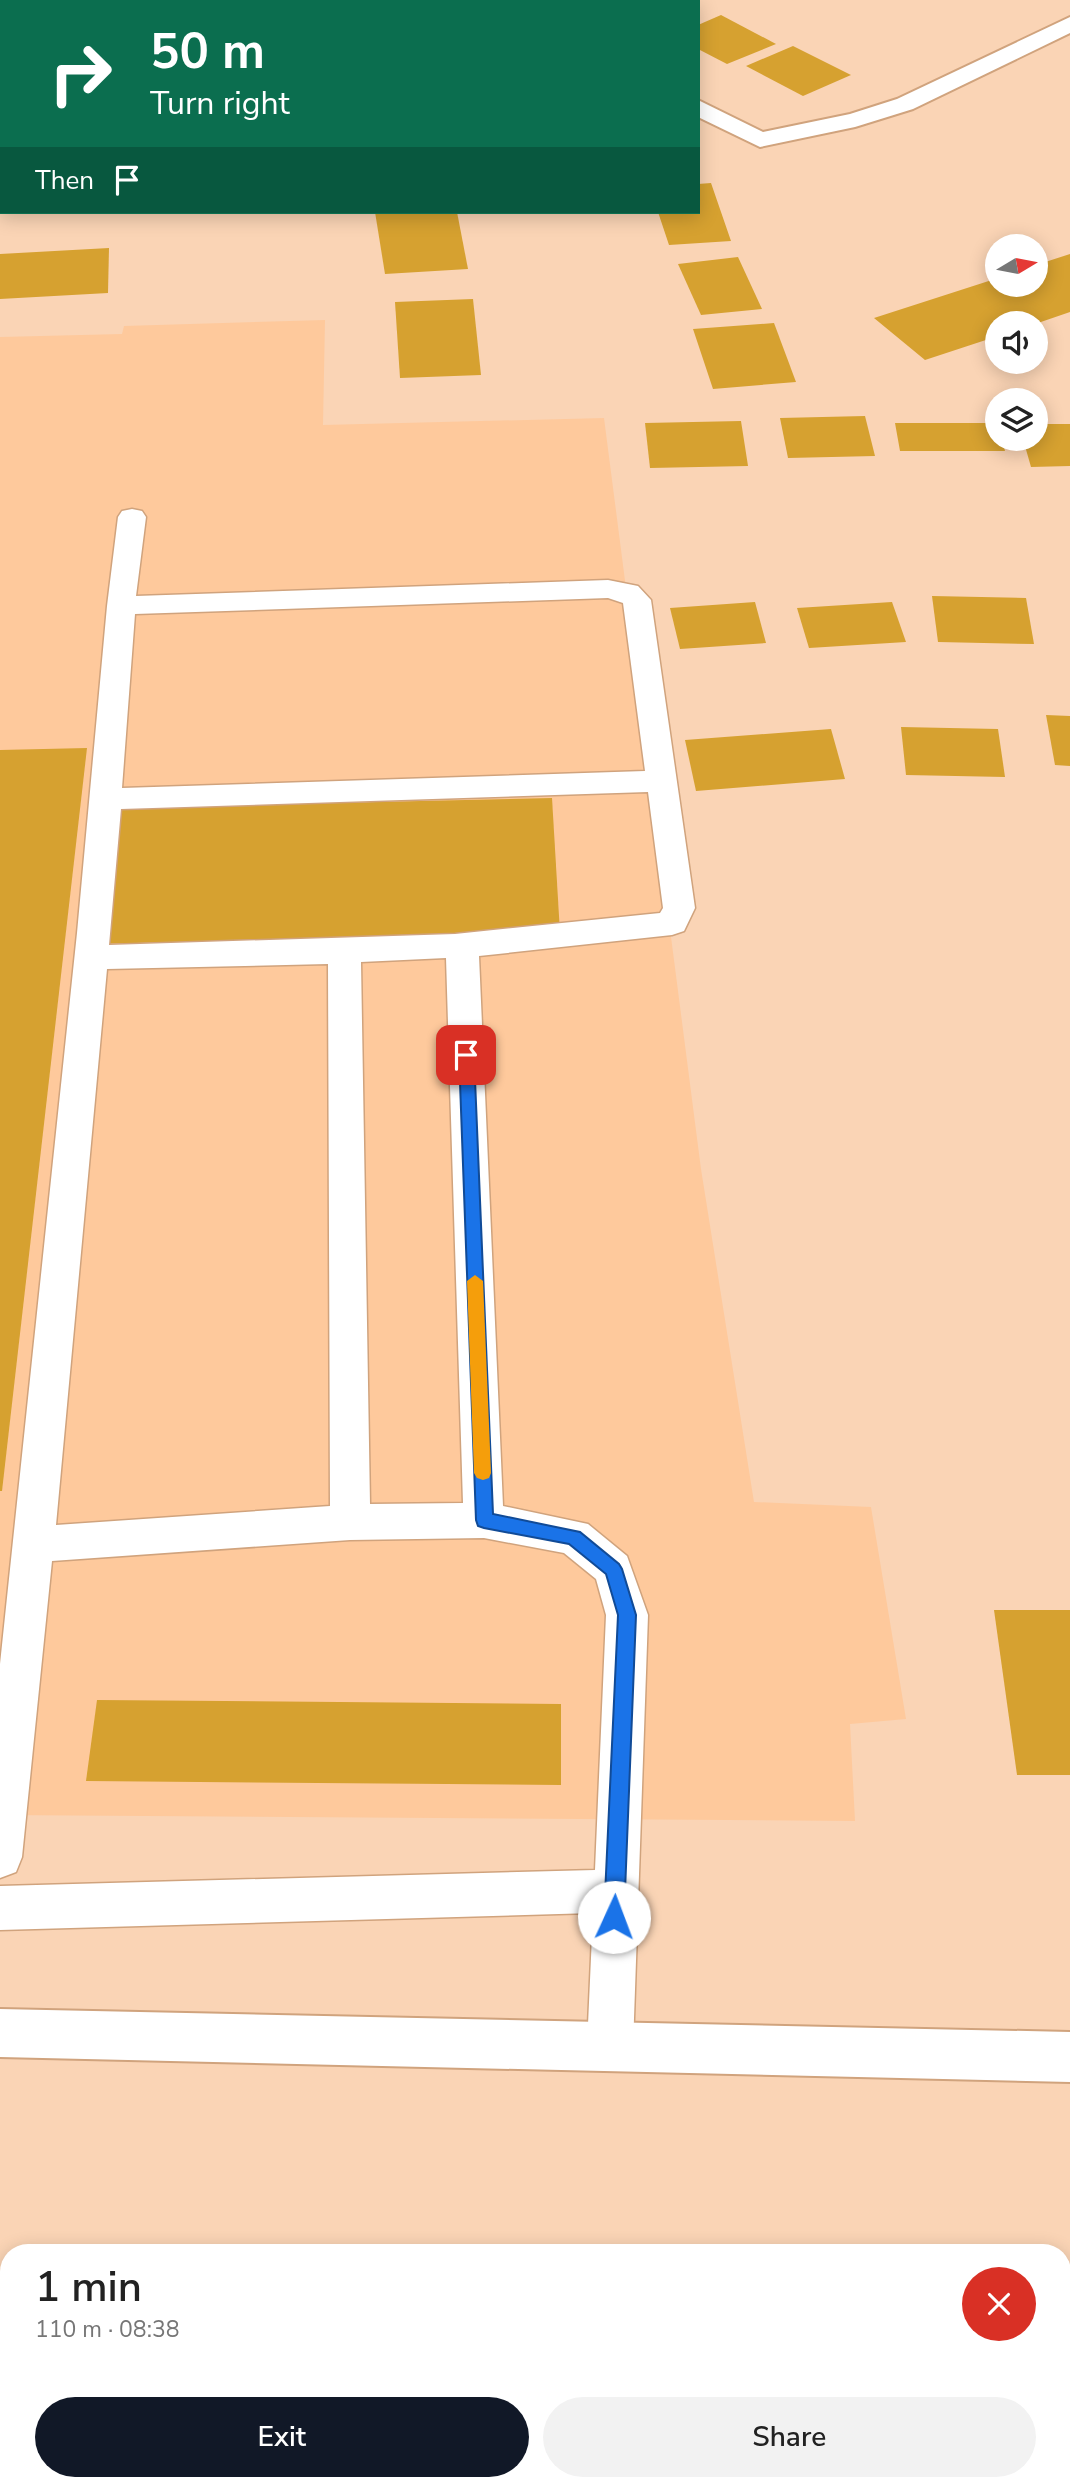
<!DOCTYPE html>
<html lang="en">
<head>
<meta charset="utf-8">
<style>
  :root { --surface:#fff; --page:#f2f2f2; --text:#222; --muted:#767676; --accent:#111827 }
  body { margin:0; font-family:"Nunito Sans",sans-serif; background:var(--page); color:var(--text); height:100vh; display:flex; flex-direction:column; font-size:26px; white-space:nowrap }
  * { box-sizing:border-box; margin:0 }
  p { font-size:23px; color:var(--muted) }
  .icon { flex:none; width:38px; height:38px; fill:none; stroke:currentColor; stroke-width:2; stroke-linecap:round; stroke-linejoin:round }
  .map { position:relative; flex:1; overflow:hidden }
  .side { position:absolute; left:0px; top:2244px; width:1071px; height:247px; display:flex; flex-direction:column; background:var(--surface); border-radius:28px 28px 0 0; box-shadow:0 4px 18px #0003 }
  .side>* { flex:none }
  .hud { position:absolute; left:0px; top:0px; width:700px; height:214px; box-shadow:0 4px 18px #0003; background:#0b6e4f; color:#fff; overflow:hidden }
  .needle { width:46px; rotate:80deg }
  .tools { position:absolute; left:985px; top:234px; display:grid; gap:14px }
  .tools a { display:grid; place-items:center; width:63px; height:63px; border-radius:50%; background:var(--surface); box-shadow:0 4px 18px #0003; font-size:35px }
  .pin { position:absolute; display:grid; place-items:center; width:60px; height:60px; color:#fff; margin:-30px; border-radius:14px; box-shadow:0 4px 10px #0006 }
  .me { position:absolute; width:77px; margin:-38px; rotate:2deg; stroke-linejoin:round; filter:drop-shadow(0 0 5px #0008) }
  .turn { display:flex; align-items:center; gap:24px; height:147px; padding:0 35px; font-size:32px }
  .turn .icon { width:91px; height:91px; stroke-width:2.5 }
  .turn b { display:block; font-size:49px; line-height:60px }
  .then { display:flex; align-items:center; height:66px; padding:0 35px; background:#0003; gap:14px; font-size:26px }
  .round { display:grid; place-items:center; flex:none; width:74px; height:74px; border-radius:37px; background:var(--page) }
  .summary { display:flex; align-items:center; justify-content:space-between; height:119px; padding:0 35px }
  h1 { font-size:42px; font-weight:600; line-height:52px }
  .cta { display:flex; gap:14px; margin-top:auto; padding:14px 35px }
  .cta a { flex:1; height:80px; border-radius:42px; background:var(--accent); color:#fff; font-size:28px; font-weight:600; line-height:80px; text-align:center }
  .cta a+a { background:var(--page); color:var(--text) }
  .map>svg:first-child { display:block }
  .built { fill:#fec99c }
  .green { fill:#f5aabe }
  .building { fill:#d6a130 }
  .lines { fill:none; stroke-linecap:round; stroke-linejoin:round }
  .lane-casing { stroke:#d0a37d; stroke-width:3 }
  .street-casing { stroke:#d0a37d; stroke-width:4 }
  .lane { fill:#fff; fill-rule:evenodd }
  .street { fill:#fff; fill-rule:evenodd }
  .route { fill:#1a73e8; stroke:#114b97; stroke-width:2 }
  .slow { fill:#f59e0b }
</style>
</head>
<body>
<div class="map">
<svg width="1070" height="2489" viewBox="0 0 1070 2489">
  <rect width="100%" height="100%" fill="#fad4b5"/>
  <path class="built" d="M325,320l-2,105 281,-7 97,751 53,333 117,5 35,212 -56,5 5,97 -855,-6v-1478l122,-3 2,-8z"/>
  <path class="green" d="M9,2466v16h193v7h-202v-21z"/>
  <g class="building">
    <path d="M721,15l55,29 -49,20 -29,-15v-24z"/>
    <path d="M793,46l58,29 -48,21 -57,-30z"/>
    <path d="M711,183l20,58 -62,4 -11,-33h40v-28z"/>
    <path d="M375,212h82l11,57 -83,5z"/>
    <path d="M109,248l-1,45 -108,6v-45z"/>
    <path d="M1070,254v58l-35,12h-37v12l-73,24 -51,-42 124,-40v7h38v-20z"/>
    <path d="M738,257l24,52 -61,6 -23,-51z"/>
    <path d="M473,299l8,76 -81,3 -5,-76z"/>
    <path d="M774,323l22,59 -83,7 -20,-60z"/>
    <path d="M865,416l10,40 -87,2 -8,-40z"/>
    <path d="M741,421l7,45 -98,2 -5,-45z"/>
    <path d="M895,423h103v16h4l3,12h-105z"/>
    <path d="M1036,424h34v42l-39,1 -8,-28h13z"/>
    <path d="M932,596l94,2 8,46 -96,-2z"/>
    <path d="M755,602l11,41 -86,6 -10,-41z"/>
    <path d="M892,602l14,40 -97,6 -12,-40z"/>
    <path d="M1046,715l24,1v50l-15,-1z"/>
    <path d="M901,727l97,2 7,48 -99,-2z"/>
    <path d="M831,729l14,50 -149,12 -11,-51z"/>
    <path d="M87,748l-85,743h-2v-741z"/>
    <path d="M552,798l8,135 -467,11 16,-136z"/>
    <path d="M994,1610h76v165h-53z"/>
    <path d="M97,1700l464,4v81l-475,-4z"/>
    <path d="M1062,2329h8v160h-128l-1,-7h121z"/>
    <path d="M299,2482h81l1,7h-81z"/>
    <path d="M609,2482h112l1,7h-112z"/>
  </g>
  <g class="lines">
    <g class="lane-casing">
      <path id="lane" d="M132,509l10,2 4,6 -10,79 472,-16 30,6 13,14 44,308 -11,23 -12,4 -193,21 24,550 85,18 39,32 21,59 -15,432 -6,17 -17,6 -17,-6 -6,-17 6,-134 -593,17v-44l595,-16 11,-255 -10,-36 -32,-26 -80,-15 -134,2 -298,21 -30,296 -6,15 -16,6v-214l77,-731 30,-327 11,-89 4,-6zM608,598l15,5 22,168 -523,17 13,-174zM648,792l15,116 -3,5 -205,21 -346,11 12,-136zM446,958l17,545 -93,1 -9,-542zM328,964l2,542 -274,19 51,-556z"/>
    </g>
    <g class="street-casing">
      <g id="street">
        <path d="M491,0h25l1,2h-25z"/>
        <path d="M1070,17v16l-157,76 -58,18 -95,20 -62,-30v-17l65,32 87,-18 47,-15z"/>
        <path d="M0,2009l1070,23v50l-1070,-25z"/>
      </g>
    </g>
    <use href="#lane" class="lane"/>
    <use href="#street" class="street"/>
  </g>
  <path class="route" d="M466,1049l8,6 19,459 87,18 39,32 3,5 14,46 -12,302 -3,7 -7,3 -7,-3 -3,-7 14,-302 -12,-41 -37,-30 -85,-16 -6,-2 -2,-6 -17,-465z"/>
  <path class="slow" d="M475,1275l8,6 8,192 -2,5 -6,2 -6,-2 -3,-5 -7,-192z"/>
</svg>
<div class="tools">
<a><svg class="needle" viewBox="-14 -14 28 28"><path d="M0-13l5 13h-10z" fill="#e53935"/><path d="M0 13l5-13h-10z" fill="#767676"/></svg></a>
<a><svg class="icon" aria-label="sound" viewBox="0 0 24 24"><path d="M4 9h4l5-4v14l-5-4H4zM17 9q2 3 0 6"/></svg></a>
<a><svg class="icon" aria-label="layers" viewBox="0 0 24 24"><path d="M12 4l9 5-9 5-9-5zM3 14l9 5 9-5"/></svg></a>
</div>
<div class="pin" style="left:466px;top:1055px;background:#d93025"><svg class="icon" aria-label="arrive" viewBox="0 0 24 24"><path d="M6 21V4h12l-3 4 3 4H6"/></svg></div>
<svg class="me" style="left:614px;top:1917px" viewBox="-20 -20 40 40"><circle r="19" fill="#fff"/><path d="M0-13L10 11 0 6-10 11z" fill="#1a73e8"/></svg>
<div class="hud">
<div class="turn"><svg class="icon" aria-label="right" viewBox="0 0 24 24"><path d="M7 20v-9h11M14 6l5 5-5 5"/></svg><div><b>50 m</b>Turn right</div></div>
<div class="then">Then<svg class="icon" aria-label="arrive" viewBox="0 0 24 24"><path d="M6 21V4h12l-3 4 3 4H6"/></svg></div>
</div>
<section class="side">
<div class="summary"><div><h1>1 min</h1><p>110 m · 08:38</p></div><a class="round" style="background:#d93025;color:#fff"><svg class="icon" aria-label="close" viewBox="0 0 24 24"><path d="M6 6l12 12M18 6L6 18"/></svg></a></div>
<div class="cta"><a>Exit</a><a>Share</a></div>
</section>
</div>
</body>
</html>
